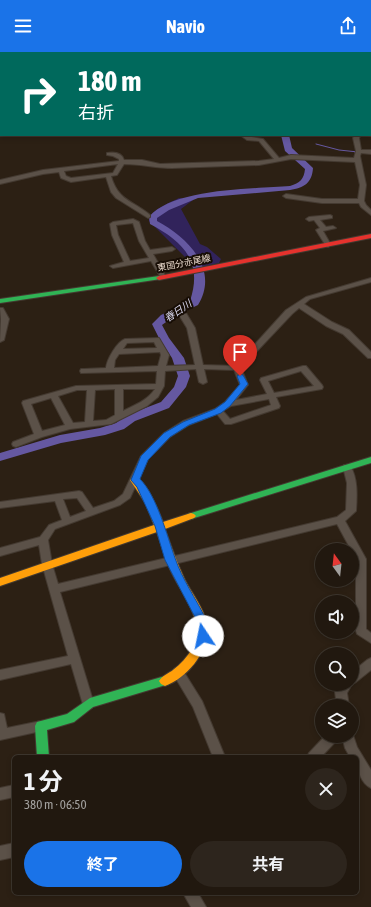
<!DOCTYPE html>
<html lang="ja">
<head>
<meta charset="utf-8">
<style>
  :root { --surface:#21180f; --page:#2d251d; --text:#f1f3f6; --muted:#a2a09e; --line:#3e372f; --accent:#1a73e8 }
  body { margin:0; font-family:"Asap Condensed","Noto Sans JP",sans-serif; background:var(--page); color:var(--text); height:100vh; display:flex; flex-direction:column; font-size:15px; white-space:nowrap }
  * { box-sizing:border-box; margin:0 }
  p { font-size:13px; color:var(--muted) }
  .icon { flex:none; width:22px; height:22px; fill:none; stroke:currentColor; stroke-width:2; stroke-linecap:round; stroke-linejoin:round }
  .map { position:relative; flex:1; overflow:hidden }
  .side { position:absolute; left:12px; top:703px; width:347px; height:140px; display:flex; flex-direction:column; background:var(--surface); border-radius:6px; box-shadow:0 2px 6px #0003,0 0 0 1px var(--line) }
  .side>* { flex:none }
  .hud { position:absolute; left:0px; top:0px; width:371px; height:84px; box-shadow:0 2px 6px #0003,0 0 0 1px var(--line); background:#00695c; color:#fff; overflow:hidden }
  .needle { width:26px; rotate:345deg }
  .buttons { position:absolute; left:315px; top:491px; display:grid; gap:8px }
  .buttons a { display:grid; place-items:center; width:44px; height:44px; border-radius:50%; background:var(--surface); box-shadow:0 2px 6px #0003,0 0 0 1px var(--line); font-size:20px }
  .pin { position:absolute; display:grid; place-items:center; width:34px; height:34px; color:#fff; margin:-41px -17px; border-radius:50% 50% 50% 0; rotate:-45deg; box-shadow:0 0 4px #0007 }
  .pin .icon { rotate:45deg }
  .me { position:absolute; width:44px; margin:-22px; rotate:349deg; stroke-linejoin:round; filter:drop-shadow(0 0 3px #0008) }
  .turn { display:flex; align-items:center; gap:14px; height:84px; padding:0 12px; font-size:18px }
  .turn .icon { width:52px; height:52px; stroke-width:2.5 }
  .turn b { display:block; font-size:28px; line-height:34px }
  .round { display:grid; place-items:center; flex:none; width:42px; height:42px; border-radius:21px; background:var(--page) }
  .headline { display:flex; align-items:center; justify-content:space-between; height:68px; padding:0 12px }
  h1 { font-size:24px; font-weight:700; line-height:30px }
  .button { display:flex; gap:8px; margin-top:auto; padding:8px 12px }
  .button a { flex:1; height:46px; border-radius:24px; background:var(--accent); color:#fff; font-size:16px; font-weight:700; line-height:46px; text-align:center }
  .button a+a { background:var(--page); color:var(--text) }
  header { display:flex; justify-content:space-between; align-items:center; height:52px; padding:0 12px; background:var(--accent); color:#fff; font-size:18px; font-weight:700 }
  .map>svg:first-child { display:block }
  .green { fill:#31235b }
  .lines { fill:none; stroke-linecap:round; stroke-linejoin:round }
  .stream-far1 { stroke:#6558a1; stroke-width:1 }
  .stream { stroke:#6558a1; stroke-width:1.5 }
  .river { fill:#6558a1; fill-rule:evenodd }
  .street-casing { stroke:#443a31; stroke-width:2 }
  .fast-casing { stroke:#443a31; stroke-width:2 }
  .slow-casing { stroke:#443a31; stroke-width:2 }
  .jam-casing { stroke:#443a31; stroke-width:2 }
  .street { fill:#5b5148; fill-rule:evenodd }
  .fast { fill:#30b455; fill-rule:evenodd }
  .slow { fill:#ff9f0a; fill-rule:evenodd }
  .jam { fill:#e5322d; fill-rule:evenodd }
  .route { fill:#1a73e8; stroke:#114b97 }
  .labels { text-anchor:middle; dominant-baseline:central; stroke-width:4; stroke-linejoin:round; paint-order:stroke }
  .far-street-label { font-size:9px; fill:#eeded1; stroke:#170d05 }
  .far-water-label { font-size:10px; font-style:italic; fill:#dad9ef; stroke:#170d05 }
</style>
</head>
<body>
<header><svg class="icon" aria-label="menu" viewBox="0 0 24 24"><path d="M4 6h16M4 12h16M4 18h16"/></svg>Navio<svg class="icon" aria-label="share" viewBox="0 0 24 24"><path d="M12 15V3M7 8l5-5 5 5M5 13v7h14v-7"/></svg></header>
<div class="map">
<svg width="371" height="855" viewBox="0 0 371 855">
  <rect width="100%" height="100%" fill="#2c2014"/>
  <path class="green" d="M179,146l14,2 -12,9 19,35 7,3 14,12 -2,4 -23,5 -47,-47v-3c6,-10 20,-15 30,-20z"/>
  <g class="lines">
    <path class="stream-far1" d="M316,92l23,6 19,2"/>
    <path class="stream" d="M355,100h3"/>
    <g class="river">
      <path d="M253,0h6l1,1h-6z"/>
      <path d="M281,83h8l3,13 21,20c-1,15 -9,20 -23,22l-92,8 -29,12 -12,8v3c30,16 63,48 41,84l-25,12 -11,8 7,13 15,20 6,18 -4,11 -17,21 -34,13 -11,8 -19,6 -44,8 -61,18v-8l60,-18 40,-7 16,-5 11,-8 34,-13 13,-15 4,-11 -6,-18 -13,-20 -7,-14 9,-9 29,-14c13,-39 -6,-59 -40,-77l-1,-7c24,-29 104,-28 141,-31 10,-3 14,-7 15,-17l-20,-18z"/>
    </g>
    <g class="street-casing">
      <g id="street">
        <path d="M204,0h5l1,1h-5z"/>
        <rect x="370" y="25" width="1" height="3"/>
        <rect x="370" y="49" width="1" height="2"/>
        <rect x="370" y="61" width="1" height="2"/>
        <rect x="0" y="78" width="1" height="4"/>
        <path d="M240,83l23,4 16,19 12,-3 63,3 2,-7 -3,-13 2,-3h6l-2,3 2,12h10v4l-10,-1 -1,3 6,29 -2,16 2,4 5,5v5l-10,-8 -2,-4h-37l-36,-5 -3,-2 3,-2 36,5h36l2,-14 -5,-23 -64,-3 -32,6 -87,3c-17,0 -31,-4 -48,-4l-7,11 -6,1c7,25 21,24 39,39v2l-2,1 -32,-20 -5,-6 -5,-15 -35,5 -10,-4 -2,-6 -16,2 -43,10v-4l43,-10 76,-9v-2l-6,-3 -6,-1v-2c7,-1 15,0 17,7h18l18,4 99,-3 15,-2 -15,-18 -12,-1zM118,112l-5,9 -42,5 -5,-2 -2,-5z"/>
        <path d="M330,163l2,1v2l-12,2 6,7 7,-1 3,2 -13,3 8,14 -3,2 -2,-1 -10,-16 4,-2 -6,-8 -5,1 -3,-2 3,-2z"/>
        <path d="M133,167l6,3 6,19 5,9 22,-3 3,2 -3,2 -19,3 13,23 -1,1h-4l-10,-17 -38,7 -3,-2 14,-4 -12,-27 -2,-11 3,-2zM133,171l6,18 10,17 -19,3 -12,-26 -2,-10z"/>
        <path d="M371,226v4l-61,17 -6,5 28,18 17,8 22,22v6h-3l-25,-24 -17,-8 -27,-18 -7,6 -51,54 7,17 -12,15 31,-6 -7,-14 1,-2 42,-12h3l16,19 1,2 -1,2 -46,8 4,9 -1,2 -48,16h-6l-8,-10 -28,11 -19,12 -22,22 -18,39 -10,7 -65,24 -7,11 4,24 6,20 279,-67 9,-7 1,-27 -4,-16 1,-2h6c8,14 7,30 6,46l-11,10 21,38v70l5,4v10l-14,-9 -1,-3v-72l-19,-35 -277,68 34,112 -2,4 -4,1 -4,-1 -13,-44 -71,16v-10l68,-14 -26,-92 -3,-19 -39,11v-8l40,-11 9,-12 13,-5 -7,-19 -55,7v-6l79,-11 3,1 11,16 21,-7 9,-7 18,-38 23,-23 19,-12 32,-12 10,-7 15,-17 -6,-15 -30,-1 3,13 -4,2 -4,-2 -3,-13 -31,2 -1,15 -6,11 -11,9 -36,18 -41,5 -28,8 -26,10 -3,-1 -1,-2 1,-2 21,-8 -12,-31 1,-2 53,-15 80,-2 1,-13 -76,2 -1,-2 1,-2h3l22,-1c1,-9 11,-26 19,-29l34,-1 10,17 -3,11 29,-1 -8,-37 -8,-13 4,-2h3l9,15 8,37 32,1 51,-56 20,-13zM154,290l3,6 -34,1 4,-6zM160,300l1,3 -3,11 -44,2 1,-8 4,-6zM301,319l13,15 -40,7 -6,-12zM115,337v26l-9,5 -13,1 2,-31zM123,337h32c-7,11 -20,16 -32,22zM77,338h10l-2,32 -12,1 -15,-27zM51,346l14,27 -23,6 -11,-27zM269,347l2,6 -41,14 -7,-8 8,-5zM77,446l9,13 -16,6 -7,-18z"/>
        <path d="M0,256h3l6,11 -5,21 -4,2 1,-23z"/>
        <path d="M371,606v12l-15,12 -4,2v-12l15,-12z"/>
        <path d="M178,615l4,2 20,32 23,56h-12l-20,-50 -21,-35 2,-3z"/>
        <path d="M340,632h12l-5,9 2,13h-12l-2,-14z"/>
        <path d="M0,661l4,1 3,14 34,-7 4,1 2,4 -2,4 -4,1 -41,9z"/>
        <path d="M352,680l5,15 14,23v18c-11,-5 -14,-20 -14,-31h-7l-5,-9 -3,-12h10z"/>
        <path d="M325,684h14l-2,4 -16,17h-14l2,-4z"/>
        <path d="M14,733v12l-14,3v-12z"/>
        <path d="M14,791v14l-14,3v-14z"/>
        <path d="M183,841h15l8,14h-15z"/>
      </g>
    </g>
    <g class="fast-casing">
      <g id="fast">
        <path d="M308,0h4l1,1h-4z"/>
        <rect x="370" y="36" width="1" height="2"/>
        <path d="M159,224l2,1v2l-161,24v-4z"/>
        <path d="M371,405v6l-180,56 -3,-1 -2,-2 2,-2z"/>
        <path d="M165,624l4,2 2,3 -2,3 -76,23 -19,15 -27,8 2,27h-12l-2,-31 2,-4 30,-8 23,-16z"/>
      </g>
    </g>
    <g class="slow-casing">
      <g id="slow">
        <rect x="0" y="10" width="1" height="2"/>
        <path d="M135,425c11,3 24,35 28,45l28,-9 3,1 2,2 -2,2 -29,11c6,17 12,34 20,51 7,14 19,28 22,44 4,25 -19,54 -42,62l-4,-2 -2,-3c3,-5 10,-8 14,-11 8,-6 14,-13 19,-21 15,-28 -11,-55 -22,-80 -5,-12 -9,-25 -13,-37l-157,54v-8l154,-53 -8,-21 -16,-24z"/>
      </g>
    </g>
    <g class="jam-casing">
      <path id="jam" d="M371,182v4l-212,42 -3,-2 3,-2z"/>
    </g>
    <use href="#street" class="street"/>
    <use href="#fast" class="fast"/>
    <use href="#slow" class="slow"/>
    <use href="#jam" class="jam"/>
  </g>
  <path class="route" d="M240,322l3,1 5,9 -18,22 -9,7 -32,12 -19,12 -22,23 -8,19c17,17 27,57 35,79 7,21 21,41 31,61 2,7 4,13 1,20l-4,1 -4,-1c-3,-6 -2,-14 -3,-20l-31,-59 -10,-34 -18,-39 -6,-7 10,-24 23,-23 19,-11 32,-13 10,-7 15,-18 -3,-8z"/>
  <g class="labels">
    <g class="far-street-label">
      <text transform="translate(184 211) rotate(-11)">東国分赤尾線</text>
    </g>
    <g class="far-water-label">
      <text transform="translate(178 259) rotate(-34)">春日川</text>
    </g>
  </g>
</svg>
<div class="buttons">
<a><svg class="needle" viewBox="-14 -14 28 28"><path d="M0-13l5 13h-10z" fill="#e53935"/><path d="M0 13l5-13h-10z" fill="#a2a09e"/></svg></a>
<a><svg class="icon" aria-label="sound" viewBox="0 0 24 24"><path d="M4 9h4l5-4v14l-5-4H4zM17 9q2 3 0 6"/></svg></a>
<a><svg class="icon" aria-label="search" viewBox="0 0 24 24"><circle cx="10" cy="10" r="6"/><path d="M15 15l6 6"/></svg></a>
<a><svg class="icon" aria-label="layers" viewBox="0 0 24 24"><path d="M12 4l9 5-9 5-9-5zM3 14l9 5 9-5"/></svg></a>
</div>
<div class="pin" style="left:240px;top:324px;background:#d93025"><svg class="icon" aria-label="arrive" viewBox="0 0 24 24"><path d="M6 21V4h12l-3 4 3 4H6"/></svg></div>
<svg class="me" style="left:203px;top:584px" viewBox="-20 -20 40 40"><circle r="19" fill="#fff"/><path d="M0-13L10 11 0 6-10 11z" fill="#1a73e8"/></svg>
<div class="hud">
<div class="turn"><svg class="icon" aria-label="right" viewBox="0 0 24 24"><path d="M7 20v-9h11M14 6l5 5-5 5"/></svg><div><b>180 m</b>右折</div></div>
</div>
<section class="side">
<div class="headline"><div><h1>1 分</h1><p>380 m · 06:50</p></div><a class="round"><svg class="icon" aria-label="close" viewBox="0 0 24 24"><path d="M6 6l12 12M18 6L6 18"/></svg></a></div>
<div class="button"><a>終了</a><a>共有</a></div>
</section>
</div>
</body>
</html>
